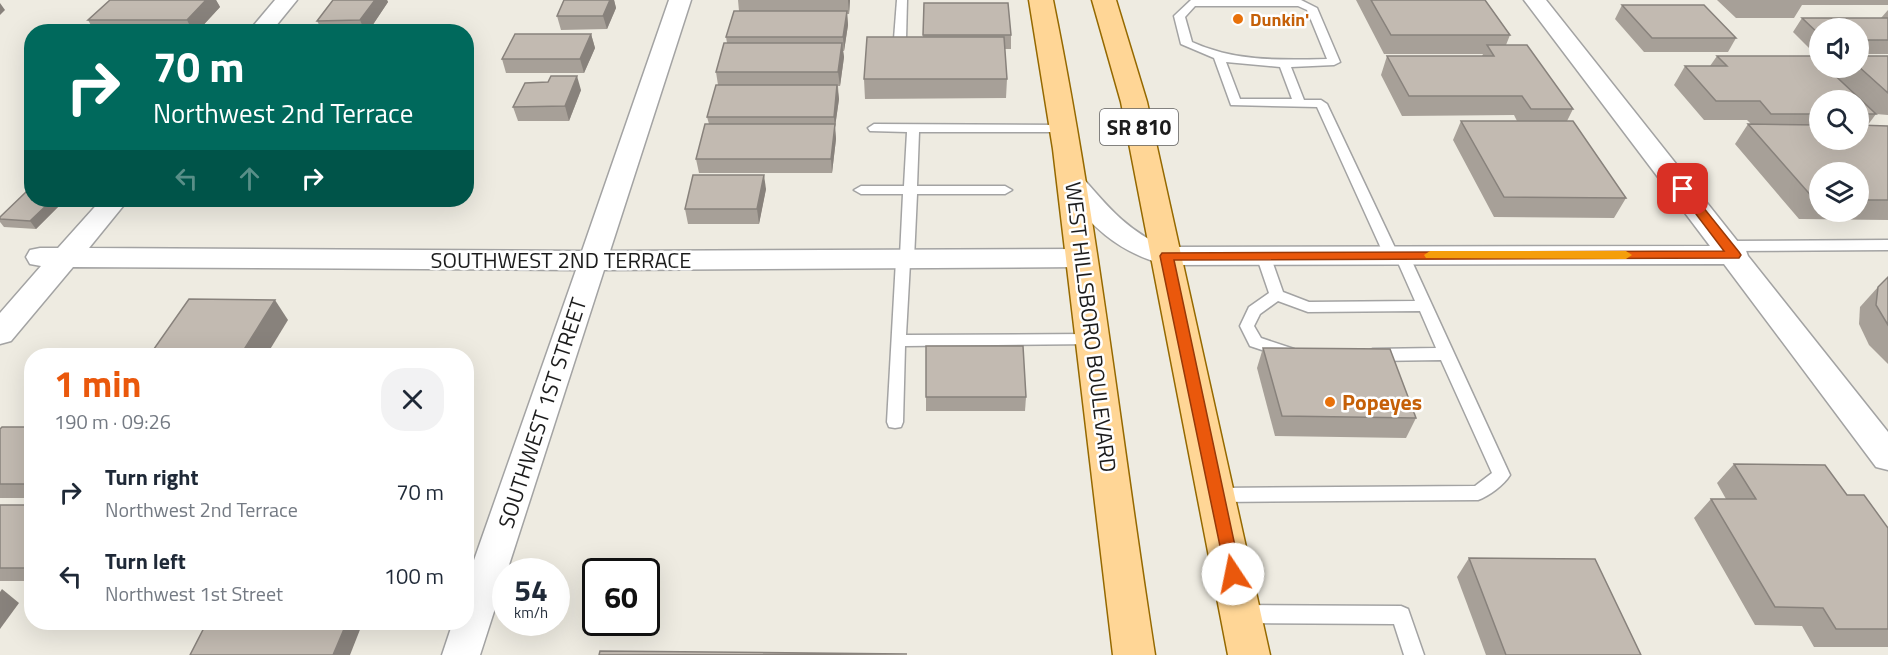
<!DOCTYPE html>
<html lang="en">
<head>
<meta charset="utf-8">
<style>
  :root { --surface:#fff; --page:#f2f2f3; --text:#1f2937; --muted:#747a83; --accent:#ea580c }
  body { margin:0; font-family:"Titillium Web",sans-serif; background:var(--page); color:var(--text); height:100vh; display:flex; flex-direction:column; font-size:22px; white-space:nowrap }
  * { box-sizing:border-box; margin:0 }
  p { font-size:20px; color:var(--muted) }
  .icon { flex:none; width:33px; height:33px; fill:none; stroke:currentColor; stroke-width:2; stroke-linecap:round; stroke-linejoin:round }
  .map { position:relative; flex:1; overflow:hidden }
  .details { position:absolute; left:24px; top:348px; width:450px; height:282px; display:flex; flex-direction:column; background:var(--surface); border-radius:24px; box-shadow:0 6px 24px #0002 }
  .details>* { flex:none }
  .hud { position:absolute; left:24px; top:24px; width:450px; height:183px; border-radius:24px; box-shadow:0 6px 24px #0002; background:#00695c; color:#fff; overflow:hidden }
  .tools { position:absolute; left:1809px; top:18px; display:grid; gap:12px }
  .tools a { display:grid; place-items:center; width:60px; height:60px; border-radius:50%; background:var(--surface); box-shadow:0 6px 24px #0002; font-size:30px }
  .speed { position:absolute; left:492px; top:558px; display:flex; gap:12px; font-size:30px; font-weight:700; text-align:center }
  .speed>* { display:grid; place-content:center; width:78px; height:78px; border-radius:50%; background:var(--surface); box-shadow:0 6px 24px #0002; line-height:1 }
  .speed small { font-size:15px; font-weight:400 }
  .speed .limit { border:3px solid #111; border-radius:9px; background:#fff; color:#111 }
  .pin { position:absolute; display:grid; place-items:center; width:51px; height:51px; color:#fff; margin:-26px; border-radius:12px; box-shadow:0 3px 9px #0006 }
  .me { position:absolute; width:66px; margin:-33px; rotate:349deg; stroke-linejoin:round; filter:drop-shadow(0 0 4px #0008) }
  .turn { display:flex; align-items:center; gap:21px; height:126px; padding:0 30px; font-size:27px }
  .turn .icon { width:78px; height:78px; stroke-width:2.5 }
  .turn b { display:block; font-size:42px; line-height:51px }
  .lanes { display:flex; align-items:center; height:57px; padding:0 30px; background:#0003; justify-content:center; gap:30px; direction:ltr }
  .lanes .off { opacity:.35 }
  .round { display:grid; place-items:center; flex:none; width:63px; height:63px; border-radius:24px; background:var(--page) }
  .head { display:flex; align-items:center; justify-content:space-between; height:102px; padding:0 30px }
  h1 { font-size:36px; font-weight:700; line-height:45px; color:var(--accent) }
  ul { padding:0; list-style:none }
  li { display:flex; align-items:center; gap:18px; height:84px; padding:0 30px }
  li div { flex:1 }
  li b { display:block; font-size:22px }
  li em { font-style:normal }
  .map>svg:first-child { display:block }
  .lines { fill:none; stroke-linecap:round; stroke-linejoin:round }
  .lane-casing { stroke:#a3a3a3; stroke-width:3 }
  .street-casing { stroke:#a3a3a3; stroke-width:3 }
  .primary-casing { stroke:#956900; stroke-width:3 }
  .lane { fill:#fff; fill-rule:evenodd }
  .street { fill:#fff; fill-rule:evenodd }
  .primary { fill:#ffd696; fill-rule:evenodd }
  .wall { fill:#a7a098; fill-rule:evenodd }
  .shaded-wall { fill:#88827c }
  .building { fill:#c2bab1; stroke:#88827c; stroke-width:1.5 }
  .route { fill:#ea580c; stroke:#983908; stroke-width:1.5 }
  .slow { fill:#f59e0b }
  .food-dot { fill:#e8710a; stroke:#fff; stroke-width:2 }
  .labels { text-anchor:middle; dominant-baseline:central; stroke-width:5; stroke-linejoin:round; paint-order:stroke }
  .far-food-label { font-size:18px; font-weight:bold; fill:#c56008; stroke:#fff; text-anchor:start }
  .shield { fill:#fff; stroke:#606060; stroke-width:1.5 }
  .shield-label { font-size:21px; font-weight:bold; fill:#1c1c1c }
  .street-label { font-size:22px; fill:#1c1c1c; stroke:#fff }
  .food-label { font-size:22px; font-weight:bold; fill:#c56008; stroke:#fff; text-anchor:start }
</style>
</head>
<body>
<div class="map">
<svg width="1888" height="655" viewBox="0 0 1888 655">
  <rect width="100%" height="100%" fill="#eeebe1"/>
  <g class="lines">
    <g class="lane-casing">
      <g id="lane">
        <path d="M897,0h10l-1,39 -6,3 -6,-3z"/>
        <path d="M1191,0h110l16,8 23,54 -6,3 -43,2 13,33h17l6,4 70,148 5,-2 7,5 101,220c-6,10 -21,21 -32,25l-261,2 -6,-2 -3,-5 3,-5 6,-2 258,-2 17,-13 -51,-113 -68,1 -5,-2 -3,-4 3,-4 5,-2 63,-1 -16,-37 -112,1 -30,-11 -18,13 -6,12 7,12 33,11 3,4 -3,4 -5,2 -39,-13 -10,-20 9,-19 20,-14 -13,-38 7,-5 7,5 13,37 26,10 106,-1 -19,-43 -5,2 -7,-5 -67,-148 -86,-2 -17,-47 -33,-14 -7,-28zM1195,6h103l9,4 20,49c-47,1 -91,3 -135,-17l-7,-25zM1226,62l54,5 12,32h-52z"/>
        <path d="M874,124l195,1 2,3 -6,4h-146l-2,54h88l7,4 -7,4h-88l-3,65 -4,4 -4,72 186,-1 5,2 3,4 -3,4 -192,2 -2,76 -2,5 -6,1 -6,-1 -2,-5 9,-162 4,-4 3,-62h-42l-7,-4 7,-4h43l3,-54 -37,-1 -2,-3z"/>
        <path d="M1888,240v10l-161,1 -7,-5 7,-5z"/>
        <path d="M1241,605l160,1 7,3 16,46h-20l-10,-31 -153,-1 -7,-3 -2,-6 2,-6z"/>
      </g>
    </g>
    <g class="street-casing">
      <g id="street">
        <path d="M275,0h22l-26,32h-23z"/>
        <path d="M669,0h22l-81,251 472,-2 10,2 4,7 -4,7 -10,2 -478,3 -124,385h-38l11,-33h13v-39l110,-313 -503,-3 -62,74 -11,3v-31l41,-47 -11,-2 -4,-7 4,-7 10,-2h18l43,-48h27l-39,48 493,3z"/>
        <path d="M1524,0h22l196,247 3,1 3,8 140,176v38l-12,-3 -152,-203 -558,1c-49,-13 -78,-40 -106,-82l4,-6 9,-2 9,2c25,29 48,57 85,70l543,-1z"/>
      </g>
    </g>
    <g class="primary-casing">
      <g id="primary">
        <path d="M1029,0h24c44,216 68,437 102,655h-42l-60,-506z"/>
        <path d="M1092,0h24l31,102 123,553h-42l-107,-553z"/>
      </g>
    </g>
    <use href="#lane" class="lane"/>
    <use href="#street" class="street"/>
    <use href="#primary" class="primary"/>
  </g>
  <g class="wall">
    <path d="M110,0h106l4,7 -23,25h-102l-7,-12z"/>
    <path d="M333,0h54l1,2 -20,30h-60l13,-4 -4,-7z"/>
    <path d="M564,0h50l2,8 -9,21 -46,1 -4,-14z"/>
    <path d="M738,0h112l-1,14h-2l1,11 -4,26h-1l1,6 -4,29h-2l1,13 -4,28 1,12 -4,34h-133l-3,-14 13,-35 -2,-7 11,-32 -2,-13 11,-29 -1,-6 13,-26z"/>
    <path d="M1356,0h129l25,35 -4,10 67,64 -6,12 59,77 -12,20 -120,-1 -41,-77 8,-19h56l-3,-6 -112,1 -21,-41 6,-19h95l1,-2h-99z"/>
    <path d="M1717,0h171v5h-86l-8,13h-58z"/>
    <path d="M924,3l87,32v14h-7l3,30 -1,19 -141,1 -1,-20 59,-42z"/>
    <path d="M1622,5l114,33 -8,14h-84l-29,-33z"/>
    <path d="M1888,10v44h-30v-26h-38v26h-5l-22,-22 9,-14h79z"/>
    <path d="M591,34l4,14 -11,25h-78l-4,-14z"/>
    <path d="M1717,56l117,18 5,-6h19v-12h30v59l-12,-1 -9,12h21v94l-89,-1 -64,-75 13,-20h3l-4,-4h-43l-30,-35 11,-19h25zM1820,100h38v40h-38zM1820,172h38v40h-38z"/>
    <path d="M548,82l33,8 -12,31h-51l-5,-14z"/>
    <path d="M766,189l-7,35h-71l-3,-15z"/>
    <path d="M64,201l-28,28 -32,-2 -4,-5v-5z"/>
    <path d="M1888,277v87l-19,-19 -10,-21 1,-17 18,-20z"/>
    <path d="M1263,348l153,70 -10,20 -131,-2 -18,-68z"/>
    <path d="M926,397h100l-1,14h-99z"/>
    <path d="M32,427v71h-32v-69z"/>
    <path d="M1734,464l113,31 41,33v119h-74l-12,-21 -47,-1 -61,-107 17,-19h15l-9,-16z"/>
    <rect x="0" y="505" width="32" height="76"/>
    <path d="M1469,558l172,97h-155l-29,-78z"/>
  </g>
  <g class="shaded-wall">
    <path d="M206,0h10l4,7 -23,25h-4l-6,-12z"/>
    <path d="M375,0h12l1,2 -20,30h-3l-5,-12z"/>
    <path d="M610,0h4l2,8 -9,21 -4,-13z"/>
    <path d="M848,0h2l-1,14z"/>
    <path d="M0,3l5,7 -5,5z"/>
    <path d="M847,11l1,14 -4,26 -1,-14z"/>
    <path d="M591,34l4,14 -11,25 -4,-14z"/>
    <path d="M842,43l2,14 -4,29 -2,-14z"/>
    <path d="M577,76l4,14 -12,31 -4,-15z"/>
    <path d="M837,85l2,14 -4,28 1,12 -4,34 -1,-14 4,-30 -1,-12z"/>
    <path d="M764,175l2,14 -7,35 -2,-15z"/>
    <path d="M52,200h11l1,1 -28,28 -6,-8z"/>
    <path d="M275,300l13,20 -22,36h-26z"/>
    <path d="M32,558v15l-7,-5z"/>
    <path d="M2,589l17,14 -19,26v-37z"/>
    <path d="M347,622h16l-13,33h-17z"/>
  </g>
  <g class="building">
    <path d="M110,0h96l-19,20h-99z"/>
    <path d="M333,0h42l-15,20 -43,1z"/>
    <path d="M564,0h46l-7,16h-46z"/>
    <path d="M1371,0h114l25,35h-119z"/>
    <path d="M924,3h84l3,32h-88z"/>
    <path d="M1622,5h82l32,33h-84z"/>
    <path d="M734,11h113l-4,26h-117z"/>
    <path d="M1802,18h86v22h-30v-12h-38v7z"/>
    <path d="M351,27l-3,5h-40l3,-4z"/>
    <path d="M515,34h76l-11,25h-78z"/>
    <path d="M867,37h137l3,42h-143z"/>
    <path d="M724,43h118l-4,29h-122z"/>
    <path d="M1487,45h40l46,64h-42l-9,-13h-113l-22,-40h107z"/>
    <path d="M1717,56h98l5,4v8h7l49,46h-18v-14h-38v14h-49l-11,-13h-44l-31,-35h42z"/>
    <path d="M1858,56h30v37l-30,-27z"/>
    <path d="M551,76h26l-12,30 -52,1 12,-24 23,-1z"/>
    <path d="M716,85h121l-3,32h-127z"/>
    <path d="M1461,121h112l53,77 -122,-1z"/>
    <path d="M705,124h130l-4,35h-135z"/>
    <path d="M1748,124l72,1v15h38v-15l30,1v74h-30v-28h-38v27h-6z"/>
    <path d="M693,175h71l-7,34h-72z"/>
    <path d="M26,192h6v8h20l-22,21 -30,-2v-2z"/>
    <path d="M1888,277v48l-12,-20 2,-18z"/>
    <path d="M189,299l86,1 -35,56h-91z"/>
    <path d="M926,346h97l3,51h-100z"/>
    <path d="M1263,348l127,1 26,69 -134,-2z"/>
    <path d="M2,427h30v57h-32v-55z"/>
    <path d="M1734,464l91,1 22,30h17l24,33v101h-52l-13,-21 -48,-1 -64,-108h45z"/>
    <path d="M0,505h32v53l-7,10h-25z"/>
    <path d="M1469,558l126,1 46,96h-135z"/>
    <path d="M207,622h140l-14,33h-143z"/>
    <path d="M600,651l307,3 -308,1z"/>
  </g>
  <path class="route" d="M1683,185l4,2 52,65 2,3 -2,3 -565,2 67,314 -2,6 -6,2 -6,-2 -67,-324 2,-3 562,-2 -47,-62z"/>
  <path class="slow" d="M1430,251h196l6,4 -6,4 -200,-1 -2,-3z"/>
  <g class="food-dot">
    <circle cx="1238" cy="19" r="6"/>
    <circle cx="1330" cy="402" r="6"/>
  </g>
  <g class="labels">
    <g class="far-food-label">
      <text x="1250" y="19">Dunkin'</text>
    </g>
    <rect class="shield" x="1100" y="109" width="78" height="36" rx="4.5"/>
    <g class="shield-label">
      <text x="1139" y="127">SR 810</text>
    </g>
    <g class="street-label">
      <text x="561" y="260">SOUTHWEST 2ND TERRACE</text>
      <text transform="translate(1091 327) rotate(83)">WEST HILLSBORO BOULEVARD</text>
      <text transform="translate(542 413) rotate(-72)">SOUTHWEST 1ST STREET</text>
    </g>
    <g class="food-label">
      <text x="1342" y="402">Popeyes</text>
    </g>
  </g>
</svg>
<div class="tools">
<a><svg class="icon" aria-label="sound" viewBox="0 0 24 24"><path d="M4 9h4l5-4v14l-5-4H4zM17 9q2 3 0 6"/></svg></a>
<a><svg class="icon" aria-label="search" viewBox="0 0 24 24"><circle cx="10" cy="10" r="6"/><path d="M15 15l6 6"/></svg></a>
<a><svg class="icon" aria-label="layers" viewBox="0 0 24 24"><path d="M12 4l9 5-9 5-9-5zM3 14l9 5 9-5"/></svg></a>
</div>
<div class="speed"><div>54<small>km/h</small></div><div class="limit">60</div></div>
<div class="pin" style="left:1683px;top:189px;background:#d93025"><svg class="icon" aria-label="arrive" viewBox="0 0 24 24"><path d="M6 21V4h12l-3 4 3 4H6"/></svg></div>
<svg class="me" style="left:1233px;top:574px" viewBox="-20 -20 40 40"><circle r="19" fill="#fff"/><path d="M0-13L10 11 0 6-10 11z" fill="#ea580c"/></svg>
<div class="hud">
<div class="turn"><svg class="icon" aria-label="right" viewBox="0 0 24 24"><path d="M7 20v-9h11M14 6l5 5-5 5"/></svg><div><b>70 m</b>Northwest 2nd Terrace</div></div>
<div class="lanes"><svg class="icon off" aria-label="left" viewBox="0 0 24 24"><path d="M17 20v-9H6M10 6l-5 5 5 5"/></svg><svg class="icon off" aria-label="ahead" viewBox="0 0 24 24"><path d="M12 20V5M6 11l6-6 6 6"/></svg><svg class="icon" aria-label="right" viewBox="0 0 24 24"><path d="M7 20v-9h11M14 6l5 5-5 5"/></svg></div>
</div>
<section class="details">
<div class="head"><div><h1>1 min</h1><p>190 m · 09:26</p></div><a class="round"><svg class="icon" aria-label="close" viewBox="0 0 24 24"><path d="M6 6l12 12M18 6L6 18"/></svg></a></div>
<ul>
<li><svg class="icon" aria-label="right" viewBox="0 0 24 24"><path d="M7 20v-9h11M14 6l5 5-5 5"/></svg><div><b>Turn right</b><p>Northwest 2nd Terrace</p></div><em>70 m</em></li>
<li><svg class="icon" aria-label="left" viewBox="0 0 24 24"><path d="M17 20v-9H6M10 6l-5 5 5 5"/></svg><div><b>Turn left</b><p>Northwest 1st Street</p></div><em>100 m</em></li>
</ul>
</section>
</div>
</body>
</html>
